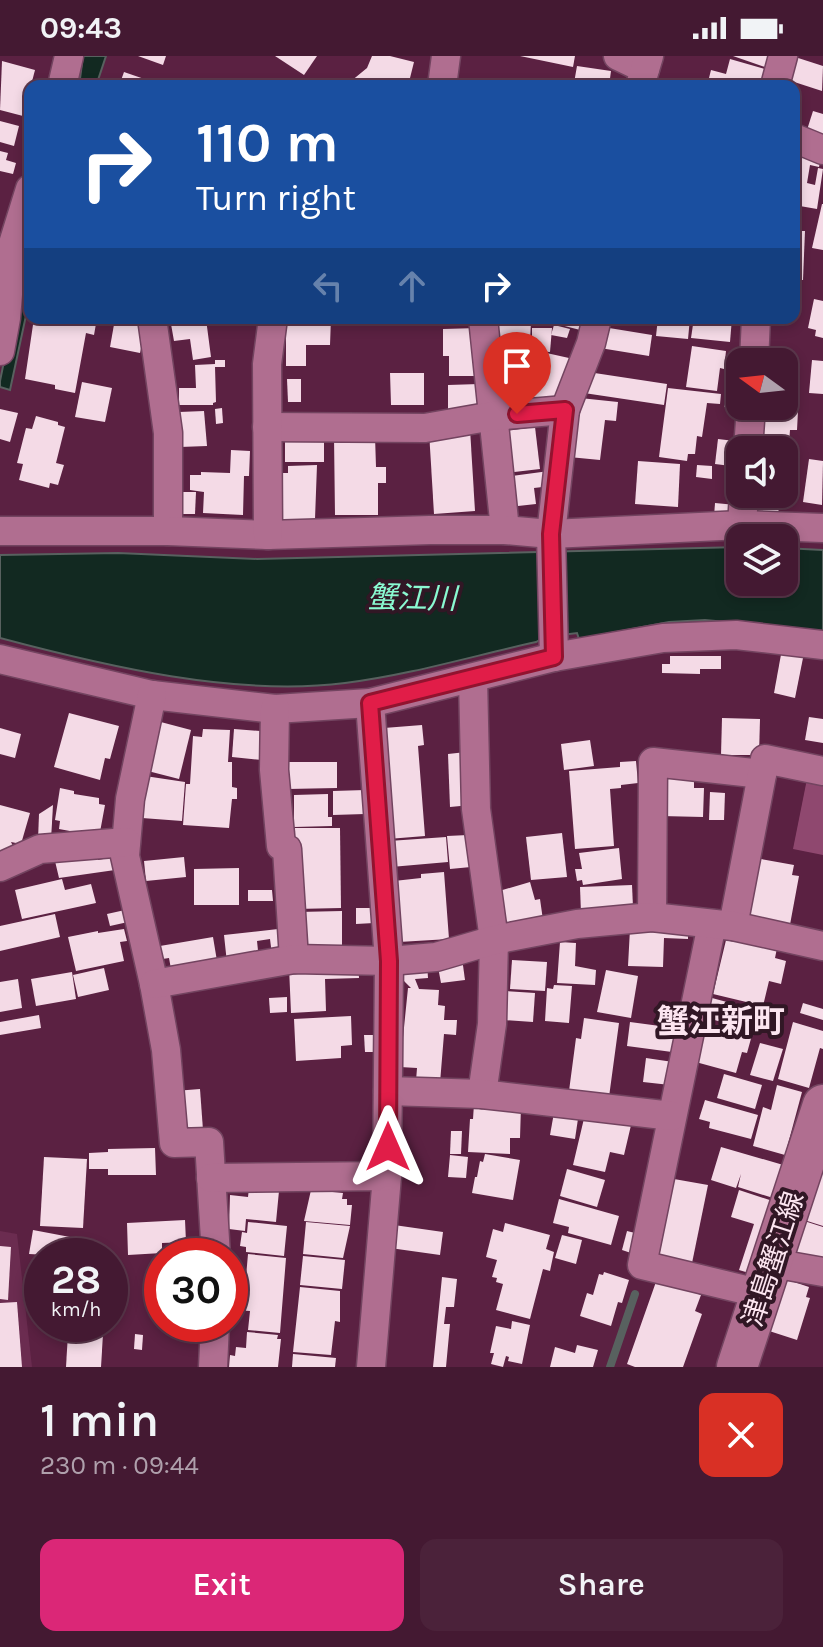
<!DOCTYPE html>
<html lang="en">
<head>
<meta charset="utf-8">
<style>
  :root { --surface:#441932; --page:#4b223a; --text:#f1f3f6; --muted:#afa0ac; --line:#5c384d; --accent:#db2777 }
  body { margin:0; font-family:Karla,"Noto Sans JP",sans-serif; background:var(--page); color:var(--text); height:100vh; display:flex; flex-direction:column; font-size:30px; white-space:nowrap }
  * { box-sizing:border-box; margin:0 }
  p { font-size:26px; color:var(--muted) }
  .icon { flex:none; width:44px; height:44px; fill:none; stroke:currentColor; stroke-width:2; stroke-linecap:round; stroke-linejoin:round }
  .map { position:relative; height:1311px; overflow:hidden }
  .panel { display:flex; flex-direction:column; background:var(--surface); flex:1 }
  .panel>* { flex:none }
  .top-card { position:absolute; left:24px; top:24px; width:776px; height:244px; border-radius:16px; box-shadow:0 4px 12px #0003,0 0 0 2px var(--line); background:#1a4fa0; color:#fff; overflow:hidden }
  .needle { width:52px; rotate:285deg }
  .fabs { position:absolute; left:726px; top:292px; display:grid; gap:16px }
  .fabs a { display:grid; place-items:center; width:72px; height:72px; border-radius:16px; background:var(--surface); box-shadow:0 4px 12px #0003,0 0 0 2px var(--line); font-size:40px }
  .speed { position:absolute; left:24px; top:1182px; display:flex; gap:16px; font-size:40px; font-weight:700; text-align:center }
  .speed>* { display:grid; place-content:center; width:104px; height:104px; border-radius:50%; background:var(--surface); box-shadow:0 4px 12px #0003,0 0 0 2px var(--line); line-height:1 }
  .speed small { font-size:20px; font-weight:400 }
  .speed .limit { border:12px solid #d22; background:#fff; color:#111 }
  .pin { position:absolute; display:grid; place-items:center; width:68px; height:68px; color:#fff; margin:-82px -34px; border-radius:50% 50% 50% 0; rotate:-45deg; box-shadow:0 0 8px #0007 }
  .pin .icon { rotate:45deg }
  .me { position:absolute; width:88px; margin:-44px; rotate:0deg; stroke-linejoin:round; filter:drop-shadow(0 0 6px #0008) }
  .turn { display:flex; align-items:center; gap:28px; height:168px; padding:0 40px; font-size:36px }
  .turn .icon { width:104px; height:104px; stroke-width:2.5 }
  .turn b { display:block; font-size:56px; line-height:68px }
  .lanes { display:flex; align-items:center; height:76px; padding:0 40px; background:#0003; justify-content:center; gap:40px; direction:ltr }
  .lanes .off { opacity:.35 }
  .round { display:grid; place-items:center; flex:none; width:84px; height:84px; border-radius:16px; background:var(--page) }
  .head { display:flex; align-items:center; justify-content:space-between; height:136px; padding:0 40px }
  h1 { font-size:48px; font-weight:600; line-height:60px }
  .action { display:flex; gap:16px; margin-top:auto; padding:16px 40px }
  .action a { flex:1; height:92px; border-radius:16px; background:var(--accent); color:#fff; font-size:32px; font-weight:600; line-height:92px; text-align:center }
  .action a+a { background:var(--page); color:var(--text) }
  .status { display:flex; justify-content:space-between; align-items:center; height:56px; padding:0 40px; background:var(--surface); direction:ltr }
  .status svg { height:22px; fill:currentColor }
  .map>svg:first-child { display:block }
  .built { fill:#6b2c50 }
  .green { fill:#8f486f }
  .water { fill:#122921; stroke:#58615f; stroke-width:2 }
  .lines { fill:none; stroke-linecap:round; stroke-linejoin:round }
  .stream { stroke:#58615f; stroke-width:8 }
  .building { fill:#f4dae6 }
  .minor-casing { stroke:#734460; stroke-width:31 }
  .secondary-casing { stroke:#734460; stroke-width:43 }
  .minor { stroke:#b06e90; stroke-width:28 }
  .secondary { stroke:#b06e90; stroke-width:40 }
  .route-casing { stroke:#92132f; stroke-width:20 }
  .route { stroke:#e11d48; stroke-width:14 }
  .labels { text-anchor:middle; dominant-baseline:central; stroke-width:8; stroke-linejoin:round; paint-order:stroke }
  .street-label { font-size:28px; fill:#fce5f0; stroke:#311725 }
  .water-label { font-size:30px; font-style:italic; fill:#8af9d1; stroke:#311725 }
  .quarter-label { font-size:32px; font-weight:bold; fill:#fce5f0; stroke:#311725 }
</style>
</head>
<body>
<div class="status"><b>09:43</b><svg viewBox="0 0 49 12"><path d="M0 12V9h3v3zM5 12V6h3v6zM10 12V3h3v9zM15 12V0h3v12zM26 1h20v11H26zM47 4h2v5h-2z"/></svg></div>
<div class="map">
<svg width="823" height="1311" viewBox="0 0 823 1311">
  <rect width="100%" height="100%" fill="#5b2142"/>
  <path class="built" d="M0,1175l17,3 15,133h-32z"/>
  <path class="green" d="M808,718l15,4v77l-30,-6z"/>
  <g class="water">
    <path d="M83,0h23l-10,30h-17z"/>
    <path d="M30,178v63l-20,93 -10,-3v-6z"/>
    <path d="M740,491v35h44v-34l39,2v81l-118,-11 -36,2 -90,17 -2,-6 -32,4 -9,5c-63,14 -127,33 -191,41 -109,14 -240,-17 -345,-45v-83l118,-2 139,6z"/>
  </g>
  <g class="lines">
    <path class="stream" d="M610,1311l25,-73"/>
  </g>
  <g class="building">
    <path d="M138,0h28l-3,9z"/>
    <path d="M275,0h42l-13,19z"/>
    <path d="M372,0h18l24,6 -6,24h-63l22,-18z"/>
    <path d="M520,0h55l-2,11z"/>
    <path d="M733,0h39l-4,12z"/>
    <path d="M792,0l31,10 -1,25 -37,-12z"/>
    <path d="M730,3l42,12 -4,15h-61l4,-16 15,4z"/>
    <path d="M2,5l33,9 -12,46 -23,-6z"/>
    <path d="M577,10l34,5 -2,15h-40v-4l5,1z"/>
    <path d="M124,16l29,10 -1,4h-33z"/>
    <path d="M813,55l10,3v25l-17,-6z"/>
    <path d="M0,65l19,5 -5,20 -14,-4z"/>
    <path d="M794,90l28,6 -3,15 -9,-2 -3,18 8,2 3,-17 5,1 -6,40 -23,-4z"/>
    <path d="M0,95l8,2 -2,7 10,3 -3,11 -13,-3z"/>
    <path d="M822,148h1v46l-11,-2z"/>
    <path d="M796,175h9l-2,49h-9z"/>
    <path d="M814,243l9,2v37l-8,-2 1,-6 -8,-2z"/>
    <path d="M34,262h63l-3,17 -8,-2 -11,60 -20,-4v-4l-30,-6z"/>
    <path d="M282,262h49l-1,27h-24v21h-20v-30h-4z"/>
    <path d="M550,262h41l-3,14 -39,-10z"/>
    <path d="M658,262h32l-2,21 -32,-3z"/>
    <path d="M694,262h38l-2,24 -39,-4z"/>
    <path d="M115,263l31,7 -6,27 -30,-6z"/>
    <path d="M206,263l5,38 -18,3 -3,-21 -16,2 -3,-17z"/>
    <path d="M497,266l34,1 -2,34 -33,-1z"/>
    <path d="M554,269l16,4 -3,9 -16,-3z"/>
    <path d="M603,271l49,8 -3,21 -49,-8z"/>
    <path d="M478,272l1,48h-30v-20h-6v-27z"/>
    <path d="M532,272h20l-2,24 -18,-1z"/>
    <path d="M692,290l34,5 -2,18 -4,-1 -3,23 -31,-4z"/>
    <path d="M542,296l27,6 -9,45 -27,-5z"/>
    <path d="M512,302v11l14,-1v33l-31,2 -3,-44z"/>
    <path d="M215,304h10v7h-10l1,35 -3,1v2h-34v-17h17l-1,-23 20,-1z"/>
    <path d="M812,304l11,1v33l-14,-1z"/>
    <path d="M784,306h9l-3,31 -6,-1z"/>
    <path d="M588,316l79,12 -3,21 -80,-12z"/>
    <path d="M390,317h34v32h-33z"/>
    <path d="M287,323h14v23h-13z"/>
    <path d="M82,326l30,6 -7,34 -30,-5z"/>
    <path d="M479,328l1,28h-32v-27z"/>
    <path d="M668,332l53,6 -1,10 -13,-1 -5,34 -5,-1 -2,18h-7l-1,7 -28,-4z"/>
    <path d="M726,337l14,2 3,14 -19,-2z"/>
    <path d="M580,342l38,4 -2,19 -11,-1 -5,40 -31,-3z"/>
    <path d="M222,352l1,15 -7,1 -1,-15z"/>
    <path d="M757,352l41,3 -1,19h-7l-2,26h-4v-6h-29z"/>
    <path d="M0,353l18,4 -8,29 -10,-3z"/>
    <path d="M204,355l3,35 -27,1 -1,-35z"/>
    <path d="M36,360l22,6v3l7,2 -9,36 8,2 -6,20 -8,-2 -1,5 -30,-8 4,-16 -6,-1 9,-35 6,1z"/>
    <path d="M535,371l5,42 -35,4 -6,-41z"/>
    <path d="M470,373l5,82 -41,3 -5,-83z"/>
    <path d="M334,380h41l1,31h10v16h-8v32h-43z"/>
    <path d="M324,382v24h-39v-23z"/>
    <path d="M718,383l25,3 -4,25 -24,-3z"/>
    <path d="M231,394l19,1 -1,25h-5l-1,39 -40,-2 1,-21 -14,-2v-15h11v-3l29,1z"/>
    <path d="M809,403l14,2 -1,44 -19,-3z"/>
    <path d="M638,405l42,3 -2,43 -43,-3z"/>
    <path d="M784,407l15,1 -1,12h-8l-2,29h-9l-1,11 -25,-2 2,-20h29z"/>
    <path d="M317,409l-2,54h-41v-46h14v-7z"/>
    <path d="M697,409l15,1v13l-16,-2z"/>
    <path d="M549,415l2,15 -17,2 2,16 -27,3 -4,-30z"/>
    <path d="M175,436h21l-1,22h-20z"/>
    <path d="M715,447l21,2 -1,13 -21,-1z"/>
    <path d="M782,593l22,4 -9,45 -21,-5z"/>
    <path d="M670,600h51v13h-21v5l-38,-1v-9h8z"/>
    <path d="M69,657l50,13 -9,33 -5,-1 -5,22 -46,-13z"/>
    <path d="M809,661l14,2v24l-18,-3z"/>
    <path d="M722,662l38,1 -1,36h-38z"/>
    <path d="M157,665l34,9 -12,49 -35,-9z"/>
    <path d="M422,669l2,20 -6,1 7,90 -37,3 -4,-111z"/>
    <path d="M0,672l21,6 -6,24 -15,-4z"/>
    <path d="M203,673l27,1 -2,32h4v25l5,1v11h-5l-3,29 -46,-3 3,-41h4l3,-48 9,1z"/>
    <path d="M234,673l38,3 -10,28 -30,-3z"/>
    <path d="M590,684l4,26 -30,4 -3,-26z"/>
    <path d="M466,696l5,53 -21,2 -2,-53z"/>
    <path d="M636,705l2,22 -17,2v3l-11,1 4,57 -39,3 -6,-78 51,-4v-5z"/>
    <path d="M287,706h50v26l-49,1z"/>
    <path d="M666,717h28v15h10l-1,29 -42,-1z"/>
    <path d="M145,720l40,6 -3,39 -40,-3z"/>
    <path d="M60,732l14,3v3l25,4v6l6,1 -5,27 -3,4 -38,-7 1,-8 -5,-1z"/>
    <path d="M365,734v24l-32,1v-24z"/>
    <path d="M710,736l15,1 -1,27h-15z"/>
    <path d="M328,738v23h4v9l-38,1v-32z"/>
    <path d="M0,749l30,8 -9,31 -10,-2 3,6 -14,6z"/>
    <path d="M53,749l-2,35h-13l1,-26z"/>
    <path d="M295,772h45l1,80 -45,1z"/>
    <path d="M562,777l5,44 -36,3 -5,-43z"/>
    <path d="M468,779l3,32 -21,2 -3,-33z"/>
    <path d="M446,781l2,25 -57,5 -2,-26z"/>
    <path d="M619,792l3,31 -39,6 -1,-5 -5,1 -2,-12h7l-3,-16z"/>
    <path d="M97,798l1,6 21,-4 3,13 -63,9 -4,-17z"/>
    <path d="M184,801l2,20 -40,4 -2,-20z"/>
    <path d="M755,802l39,7 -2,10 7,1 -10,54 -46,-9z"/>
    <path d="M239,812v37h-45v-36z"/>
    <path d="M444,816l5,67 -50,3 -5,-61 27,-3v-4z"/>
    <path d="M62,823l3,11 26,-6 5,19 -74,16 -7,-29z"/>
    <path d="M530,826l5,18 5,-1 3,21 -34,10 -2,-9 -5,1 -3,-31z"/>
    <path d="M632,829l1,22 -52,6 -1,-26z"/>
    <path d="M248,834h24l1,11h-25z"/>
    <path d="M356,852h17l1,15 -18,1z"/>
    <path d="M125,854l3,12 -18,4 -3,-12z"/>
    <path d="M342,855v41h-43l-1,-40z"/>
    <path d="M55,858l5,23 -60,14v-25z"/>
    <path d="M287,872l3,25 -18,2 -2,-16 -13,2 2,19 -32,3 -3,-28z"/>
    <path d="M124,873l3,12 -7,1 4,19 -48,10 -8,-34 30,-6v2z"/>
    <path d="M630,873l58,1v9l-24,-1 -1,29 -35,-1z"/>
    <path d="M727,880l50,12 -2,10 11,3 -5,23 -12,-3 -6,25 -50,-12z"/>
    <path d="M213,881l4,24 -46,8 -2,-11 -13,2 -2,-13z"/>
    <path d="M560,886l16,1 -1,23 21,4 -1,15 -38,-2z"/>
    <path d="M462,902l3,22 -24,3 -4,-21z"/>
    <path d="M512,904l35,2 -2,29 -35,-2z"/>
    <path d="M358,907l1,15 -34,1 1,32 -35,2 -2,-46z"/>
    <path d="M427,907l1,15 -13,1 4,10 20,1 -1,15 7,1 -1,14h13l-1,15 -12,-1 -4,49 -24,-2 1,-13 -17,-1 8,-79h3l-7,-7 -1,-16z"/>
    <path d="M104,912l5,22 -31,7 -5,-22z"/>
    <path d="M606,914l32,6 -7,42 -34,-6z"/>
    <path d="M72,916l4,27 -40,7 -5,-27z"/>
    <path d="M18,923l4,29 -22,4v-30z"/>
    <path d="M554,929l18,1 -3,37 -24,-2 2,-33 6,1z"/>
    <path d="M505,935l30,2 -2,29 -30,-2z"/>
    <path d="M287,941v15l-17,1 -1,-15z"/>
    <path d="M712,942l26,7 -5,20 -26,-7z"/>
    <path d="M803,947l20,6v11l-23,-7z"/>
    <path d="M39,959l2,13 -41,7v-13z"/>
    <path d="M351,960l1,29 -11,1v12l-45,3 -2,-42z"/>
    <path d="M584,962l35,5 -10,74 -40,-6 7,-53 5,1z"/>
    <path d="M630,966l45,6 -3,24 -45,-6z"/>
    <path d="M793,966l30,9v18l-3,-1 -11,40 -31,-9z"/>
    <path d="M703,968l14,4 1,-3 34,10 -5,18 -5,-1 -6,21 -44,-12z"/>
    <path d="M364,979h14l1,17h-14z"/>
    <path d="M760,987l23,6 -10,32 -23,-6z"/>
    <path d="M646,1002l27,4 -3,23 -27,-3z"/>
    <path d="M724,1018l38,11 -7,24 -38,-11z"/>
    <path d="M777,1029l25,7 -17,63 -32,-9 10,-39 8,3z"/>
    <path d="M200,1033l3,41 -25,2 -3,-41z"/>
    <path d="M705,1044l53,15 -7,24 -42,-11 1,-6 -11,-3z"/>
    <path d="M474,1048l47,2 -1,32h-10v16l-42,-2 2,-33h3z"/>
    <path d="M555,1051l24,5 -4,27 -25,-4z"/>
    <path d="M586,1054l46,11 -8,34 -14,-3 -5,20 -32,-7z"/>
    <path d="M451,1075h11l-1,23h-11z"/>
    <path d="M721,1091l76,22 -11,33 -48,-15 3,-13 -5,14 -25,-8z"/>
    <path d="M155,1092l1,27h-48v-6h-19v-16l19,-1v-3z"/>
    <path d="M485,1098l35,6 -7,40 -41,-7 3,-16h2l3,-16 3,1z"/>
    <path d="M450,1099l18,2 -2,21 -18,-1z"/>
    <path d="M44,1101l43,2 -4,69 -43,-2z"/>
    <path d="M823,1110v60l-22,-7z"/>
    <path d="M567,1113l38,11 -8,27 -37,-11z"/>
    <path d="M674,1123l34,6 -17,83 -33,-6z"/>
    <path d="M249,1132l30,3 -3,31 -30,-3 -1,12 -16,-2 1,-34 18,2z"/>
    <path d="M311,1134l32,3 -1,6h5v6h5l-2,20 -46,-4z"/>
    <path d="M739,1134l43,14 -23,72 -20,-6 15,-46 -23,-7z"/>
    <path d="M559,1143l60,17 -8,29 -43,-12 1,-6 -16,-4z"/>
    <path d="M185,1164l1,22 -24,1v10l-34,2 -1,-32z"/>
    <path d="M801,1164l22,7v38l-32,-10z"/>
    <path d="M248,1166l39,4 -3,30 -38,-4v-5l-6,-1 2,-14 5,1z"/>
    <path d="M306,1166l44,4 -7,32 -40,-4z"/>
    <path d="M505,1167l45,12 -4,14 8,3 -4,19 -7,-2 -13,50 -34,-9 7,-26 -7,-2 1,-4 -5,-1 5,-17 -11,-3 7,-28 10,3z"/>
    <path d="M394,1169l49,7 -3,23 -50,-7z"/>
    <path d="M33,1174l37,7 -3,19 -38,-2z"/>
    <path d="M627,1175l12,3 -5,20 -12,-4z"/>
    <path d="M562,1179l20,5 -6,24 -21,-6z"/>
    <path d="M0,1190l11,1 -3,53 -8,-1z"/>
    <path d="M248,1198l38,4 -6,75 -32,-3 2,-19 -16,-1 5,-33h7z"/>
    <path d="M116,1200l2,49h-8v-48z"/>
    <path d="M303,1200l42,4 -3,29 -42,-4z"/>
    <path d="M604,1216l25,8 -7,23 -4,-1 -7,24 -31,-10 7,-23 6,2 6,-21 4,1z"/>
    <path d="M442,1221l15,2 -3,28h-8l-2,17h6l-4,43h-13z"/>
    <path d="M779,1221l30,10 -3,10 4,1 -13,42 -34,-11z"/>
    <path d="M657,1223l44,16 -6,16 7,3 -19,53h-48l-8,-3z"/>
    <path d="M300,1231l40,4v31l-5,-1 -4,34 -38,-3z"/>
    <path d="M17,1246l5,65h-22v-64z"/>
    <path d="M512,1265l18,4 -8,39 -14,-3 1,-4 -3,-1 -3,11 -12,-3 3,-11h-4l6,-27 15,3z"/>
    <path d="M247,1276l31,3 -1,4h4l-3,28h-49l1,-12 5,1 1,-9 10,1z"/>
    <path d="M68,1277l35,1 -2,33h-35z"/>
    <path d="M135,1278l8,1 -1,15 -8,-1z"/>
    <path d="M577,1289l21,5 -5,17h-43l5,-20 20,6z"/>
    <path d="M293,1298l43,4 -1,9h-43z"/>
  </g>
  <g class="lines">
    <g class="minor-casing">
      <g id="minor">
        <path d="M618,0l27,13"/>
        <path d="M62,30l7,-30"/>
        <path d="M442,30l4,-30"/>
        <path d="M640,30l9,-30"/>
        <path d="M775,30l8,-30"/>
        <path d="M794,82l29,12"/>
        <path d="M152,262l16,115v98"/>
        <path d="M483,262l22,212"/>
        <path d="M0,295l6,-33 6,-71 18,-58"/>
        <path d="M754,306l2,-44"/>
        <path d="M267,371l158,1 68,-12 72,-6"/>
        <path d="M748,394l3,-44"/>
        <path d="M742,469l2,-31"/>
        <path d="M0,475h168l100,4 162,-5h75l46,4 191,-9 81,3"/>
        <path d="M268,479l-1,-171 6,-46"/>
        <path d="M554,601l-3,-123 14,-124 26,-67 6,-25"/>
        <path d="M0,603l152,36 123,14 95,-6 184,-46 109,-19 73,-3 87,10"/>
        <path d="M473,623l3,130 18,131 -2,84 -10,70"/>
        <path d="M152,639l-22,104 -5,57 29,128 12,66 8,93 35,-1 7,114"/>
        <path d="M370,647l19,258 -2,215 -16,191"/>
        <path d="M275,653l-1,61 7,76 6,3 7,110"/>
        <path d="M0,811l40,-18 86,-7"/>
        <path d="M652,861l1,-155 109,12"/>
        <path d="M712,868l-70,341 120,29"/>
        <path d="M733,870l32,-167 58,12"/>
        <path d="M154,928l140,-25 95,2 47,-4 58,-17 83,-16 75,-7 81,9 90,20"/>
        <path d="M388,1035l94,3 190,22"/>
        <path d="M211,1122l176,-2"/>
        <path d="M772,1207l51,9"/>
        <path d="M213,1311l2,-43"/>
      </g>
    </g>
    <g class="secondary-casing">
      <path id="secondary" d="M737,1311l86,-262"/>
    </g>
    <use href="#minor" class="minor"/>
    <use href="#secondary" class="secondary"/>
  </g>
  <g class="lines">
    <g class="route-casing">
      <path id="route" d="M388,1091l1,-186 -19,-258 184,-46 -3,-123 14,-124 -48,4"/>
    </g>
    <use href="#route" class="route"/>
  </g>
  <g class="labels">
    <g class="street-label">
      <text transform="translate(773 1203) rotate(-72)">津島蟹江線</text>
    </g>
    <g class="water-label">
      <text transform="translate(412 542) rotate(1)">蟹江川</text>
    </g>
    <g class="quarter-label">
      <text x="721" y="965">蟹江新町</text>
    </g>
  </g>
</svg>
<div class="fabs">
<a><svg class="needle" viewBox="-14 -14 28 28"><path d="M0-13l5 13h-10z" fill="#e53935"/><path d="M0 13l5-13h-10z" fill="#afa0ac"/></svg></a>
<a><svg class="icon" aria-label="sound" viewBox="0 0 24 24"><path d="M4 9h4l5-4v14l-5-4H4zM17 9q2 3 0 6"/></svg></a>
<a><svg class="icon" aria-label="layers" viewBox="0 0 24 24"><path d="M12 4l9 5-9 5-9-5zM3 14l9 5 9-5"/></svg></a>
</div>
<div class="speed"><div>28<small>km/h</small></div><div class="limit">30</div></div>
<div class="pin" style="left:517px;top:358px;background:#d93025"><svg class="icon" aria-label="arrive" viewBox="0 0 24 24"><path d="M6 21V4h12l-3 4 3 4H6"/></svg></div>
<svg class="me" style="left:388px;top:1091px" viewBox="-20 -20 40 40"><path d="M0-17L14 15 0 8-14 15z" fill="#e11d48" stroke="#fff" stroke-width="4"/></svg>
<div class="top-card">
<div class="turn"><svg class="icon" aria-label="right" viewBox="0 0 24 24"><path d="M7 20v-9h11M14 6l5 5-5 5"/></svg><div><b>110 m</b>Turn right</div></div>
<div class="lanes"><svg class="icon off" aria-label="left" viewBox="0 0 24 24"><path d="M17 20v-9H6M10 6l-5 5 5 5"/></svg><svg class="icon off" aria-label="ahead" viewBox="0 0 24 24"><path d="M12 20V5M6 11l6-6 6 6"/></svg><svg class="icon" aria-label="right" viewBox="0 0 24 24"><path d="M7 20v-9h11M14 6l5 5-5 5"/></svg></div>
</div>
</div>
<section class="panel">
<div class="head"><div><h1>1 min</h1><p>230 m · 09:44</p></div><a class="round" style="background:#d93025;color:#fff"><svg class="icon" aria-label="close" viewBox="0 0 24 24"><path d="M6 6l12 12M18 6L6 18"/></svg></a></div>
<div class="action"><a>Exit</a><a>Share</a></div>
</section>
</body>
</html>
